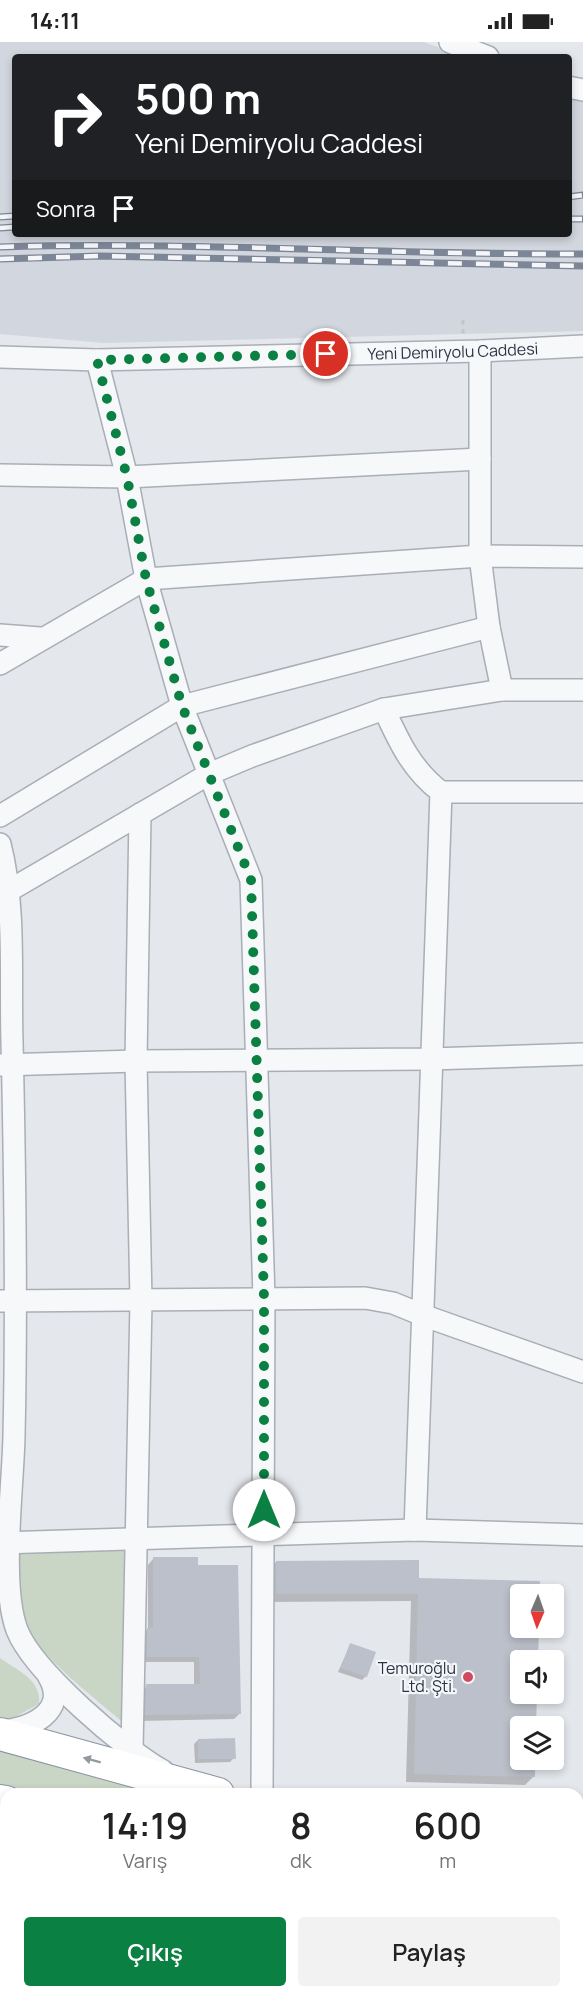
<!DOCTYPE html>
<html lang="tr">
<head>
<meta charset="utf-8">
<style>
  :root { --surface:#fff; --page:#f2f2f2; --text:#222; --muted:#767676; --accent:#0b8043 }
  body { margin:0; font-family:Manrope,sans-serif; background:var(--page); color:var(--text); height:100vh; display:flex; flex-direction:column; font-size:22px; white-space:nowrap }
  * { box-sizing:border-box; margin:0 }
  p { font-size:20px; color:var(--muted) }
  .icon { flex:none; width:33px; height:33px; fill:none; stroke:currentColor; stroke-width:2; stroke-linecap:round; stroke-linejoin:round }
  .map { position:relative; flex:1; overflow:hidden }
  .drawer { position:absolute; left:0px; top:1746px; width:584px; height:210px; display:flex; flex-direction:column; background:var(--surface); border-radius:18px 18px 0 0; box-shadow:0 3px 9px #0003 }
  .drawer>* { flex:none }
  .banner { position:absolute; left:12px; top:12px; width:560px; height:183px; border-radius:6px; box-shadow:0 3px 9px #0003; background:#202124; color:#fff; overflow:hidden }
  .needle { width:39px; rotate:182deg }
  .fabs { position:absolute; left:510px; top:1542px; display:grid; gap:12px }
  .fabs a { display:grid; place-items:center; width:54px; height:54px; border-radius:6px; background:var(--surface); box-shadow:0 3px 9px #0003; font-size:30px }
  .pin { position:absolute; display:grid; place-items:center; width:51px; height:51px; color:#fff; margin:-26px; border:3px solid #fff; border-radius:50%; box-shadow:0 2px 6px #0007 }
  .me { position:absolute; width:66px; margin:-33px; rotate:0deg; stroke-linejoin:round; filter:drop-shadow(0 0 4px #0008) }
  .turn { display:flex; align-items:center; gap:21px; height:126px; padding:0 24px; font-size:27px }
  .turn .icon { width:78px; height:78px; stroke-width:2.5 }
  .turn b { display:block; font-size:42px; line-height:51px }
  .then { display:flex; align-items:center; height:57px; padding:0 24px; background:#0003; gap:12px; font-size:22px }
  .eta { display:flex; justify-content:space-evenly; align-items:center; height:102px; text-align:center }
  .eta b { font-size:36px; font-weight:600; line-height:42px }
  .button { display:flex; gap:12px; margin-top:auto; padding:12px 24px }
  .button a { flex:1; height:69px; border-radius:6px; background:var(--accent); color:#fff; font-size:24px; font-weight:600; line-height:69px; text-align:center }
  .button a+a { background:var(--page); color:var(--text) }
  .status { display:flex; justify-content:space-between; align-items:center; height:42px; padding:0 30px; background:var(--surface); direction:ltr }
  .status svg { height:16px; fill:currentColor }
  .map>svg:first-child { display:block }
  .built { fill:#d2d6de }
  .green { fill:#c9d6c5 }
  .shadow { fill:#0003 }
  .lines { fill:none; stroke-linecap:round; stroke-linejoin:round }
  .river { stroke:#9fb4cc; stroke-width:28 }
  .building { fill:#bbc0ca }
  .minor-casing { stroke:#a9aeb7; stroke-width:24 }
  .major-casing { stroke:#a3abb8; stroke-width:30 }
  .highway-casing { stroke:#8b94a3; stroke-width:34 }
  .path { stroke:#c2c5cb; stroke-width:3; stroke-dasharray:4.5 4.5; stroke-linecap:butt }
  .minor { stroke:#f7f8fa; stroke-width:21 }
  .major { stroke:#fff; stroke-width:27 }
  .highway { stroke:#fff; stroke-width:32 }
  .rail-casing { stroke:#7d8696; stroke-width:7 }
  .rail { stroke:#f4f6f9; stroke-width:4.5; stroke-dasharray:14; stroke-linecap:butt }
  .oneway { fill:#959aa2 }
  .route { stroke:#0b8043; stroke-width:10; stroke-dasharray:0 18 }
  .poi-dot { fill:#d1495b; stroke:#f4f6f9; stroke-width:2 }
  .labels { text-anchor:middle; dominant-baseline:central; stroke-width:4.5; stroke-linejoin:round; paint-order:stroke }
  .street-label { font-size:16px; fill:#2b3445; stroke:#f4f6f9 }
  .poi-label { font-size:16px; fill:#2b3445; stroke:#f4f6f9; text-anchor:end }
</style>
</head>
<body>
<div class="status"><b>14:11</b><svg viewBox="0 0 49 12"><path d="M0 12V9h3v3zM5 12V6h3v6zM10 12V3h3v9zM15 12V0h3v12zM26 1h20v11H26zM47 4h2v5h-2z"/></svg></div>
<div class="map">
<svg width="583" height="1956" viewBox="0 0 583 1956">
  <rect width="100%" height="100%" fill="#e4e7ec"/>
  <path class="built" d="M0,0h424l40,15h-449v177h553l1,-138 14,5v230l-479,12 -104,-9z"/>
  <g class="green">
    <path d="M127,1508l-1,175c-27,-24 -90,-70 -101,-103 -7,-23 -6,-47 -6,-70z"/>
    <path d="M0,1616c17,12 42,22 39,46l-28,15 -11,-2z"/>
    <path d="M0,1708l207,44h-175l-32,-7z"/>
    <path d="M578,1831l5,1v44l-5,-1z"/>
    <path d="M455,1950h67l27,6h-85z"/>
  </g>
  <g class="shadow">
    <path d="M153,1517l43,8 44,146 -6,6 -94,2 1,-29 6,-6h47v-24h-52v-27l6,-6v-64z"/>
    <path d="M276,1520l141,18 121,3v11h-18v34h17l-1,32h-16v34h16l-1,32h-15v34h14l-1,17 -8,8 -119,-3 5,-181 -143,1v-32z"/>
    <path d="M350,1603l16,31 -4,4 -24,-8z"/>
    <path d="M198,1698l36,18 -4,4 -35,1 -1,-19z"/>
  </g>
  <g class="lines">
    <g class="river">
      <path d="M0,1887l6,1"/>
      <path d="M342,1950l22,5"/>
    </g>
  </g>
  <g class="building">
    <path d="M153,1515h45v8h40l3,149 -96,1 1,-31h54l-1,-27h-52v-29h6z"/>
    <path d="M419,1518v18l121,3 -1,13h-19v34h19l-1,32h-18v34h17l-1,32h-16v34h15v17l-121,-3 4,-180h-142v-33z"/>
    <path d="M350,1601l26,9 -9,25 -26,-9z"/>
    <path d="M235,1696l1,21h-38v-20z"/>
  </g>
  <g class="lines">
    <g class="minor-casing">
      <g id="minor">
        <path d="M450,0l38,15"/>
        <path d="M568,45l15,3"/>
        <path id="s1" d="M0,315l97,3 383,-9 103,-5"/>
        <path d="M97,318l30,117 19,102 36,127 69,174 13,418 -2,496"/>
        <path d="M0,433l127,2 353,-18"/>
        <path d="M0,593l40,3"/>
        <path d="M0,622l146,-85 334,-23 103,1"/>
        <path d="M502,648h81"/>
        <path d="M384,667c15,33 28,61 57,83 -10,246 -15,492 -26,738"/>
        <path d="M441,750h142"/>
        <path d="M0,774l182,-110 307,-79"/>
        <path d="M0,802c16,63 10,134 12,198 3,131 5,263 2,394 -1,51 -14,149 3,194 16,41 107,119 146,141"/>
        <path d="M0,854l209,-122 43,-18 132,-47 118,-19 -13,-63 -9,-71v-205"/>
        <path d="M1,1023l135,-4 294,-2 153,-5"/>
        <path d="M1,1259l364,-3 28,5 32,13 158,56"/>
        <path d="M0,1501l415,-13 168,5"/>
        <path d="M2,1689c27,-2 67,-19 47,-54"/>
        <path d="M132,1708l9,-449 -5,-240 4,-247"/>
      </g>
    </g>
    <g class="major-casing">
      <g id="major">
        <path d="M0,1919l6,1"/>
        <path d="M109,1950l32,6"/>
        <path d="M159,1950l32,6"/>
      </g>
    </g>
    <g class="highway-casing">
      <g id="highway">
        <path d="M0,1692l218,60"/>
        <path d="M0,1759l6,1"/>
        <path d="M0,1791l6,1"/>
        <path d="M578,1822l5,1"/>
        <path d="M0,1823l6,2"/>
        <path d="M578,1889l5,1"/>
        <path d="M578,1922l5,1"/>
        <path d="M539,1950l26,6"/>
      </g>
    </g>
    <g class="path">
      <path d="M463,278v14"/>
      <path d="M227,1950l35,6"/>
      <path d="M264,1950l37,6"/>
    </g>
    <use href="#minor" class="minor"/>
    <use href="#major" class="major"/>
    <use href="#highway" class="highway"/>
    <g class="rail-casing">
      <g id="rail">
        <path d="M568,155l15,-2"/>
        <path d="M0,175l15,-1"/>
        <path d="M568,177h15"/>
        <path d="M0,186l15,-1"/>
        <path d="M0,205c194,-6 389,8 583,7"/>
        <path d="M0,217l100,-3 483,10"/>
      </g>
    </g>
    <use href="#rail" class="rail"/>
  </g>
  <defs><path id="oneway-solid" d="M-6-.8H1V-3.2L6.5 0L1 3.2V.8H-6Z" transform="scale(1.5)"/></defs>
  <use class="oneway" href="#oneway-solid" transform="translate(92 1718) rotate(-165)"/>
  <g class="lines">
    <path class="route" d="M264,1468v-212l-13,-418 -69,-174 -36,-127 -19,-102 -30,-117 229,-6"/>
  </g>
  <circle class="poi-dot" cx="468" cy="1635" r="6"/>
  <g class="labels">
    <g class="street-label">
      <text stroke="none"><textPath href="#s1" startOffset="453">Yeni Demiryolu Caddesi</textPath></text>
    </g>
    <g class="poi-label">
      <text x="456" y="1626">Temuroğlu<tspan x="456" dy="18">Ltd. Şti.</tspan></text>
    </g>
  </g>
</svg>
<div class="fabs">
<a><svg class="needle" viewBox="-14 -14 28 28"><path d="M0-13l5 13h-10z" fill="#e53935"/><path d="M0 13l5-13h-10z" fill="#767676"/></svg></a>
<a><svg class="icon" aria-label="sound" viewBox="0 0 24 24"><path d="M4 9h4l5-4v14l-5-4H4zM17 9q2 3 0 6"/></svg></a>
<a><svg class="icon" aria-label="layers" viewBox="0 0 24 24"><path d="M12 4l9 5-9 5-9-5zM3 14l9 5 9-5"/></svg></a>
</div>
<div class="pin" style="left:326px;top:312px;background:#d93025"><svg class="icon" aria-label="arrive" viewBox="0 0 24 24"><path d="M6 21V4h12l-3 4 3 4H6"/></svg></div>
<svg class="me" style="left:264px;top:1468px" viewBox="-20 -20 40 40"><circle r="19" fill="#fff"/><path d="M0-13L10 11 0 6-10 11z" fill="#0b8043"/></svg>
<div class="banner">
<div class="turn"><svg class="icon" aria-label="right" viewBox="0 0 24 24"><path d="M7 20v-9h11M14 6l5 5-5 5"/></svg><div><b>500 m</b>Yeni Demiryolu Caddesi</div></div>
<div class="then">Sonra<svg class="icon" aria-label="arrive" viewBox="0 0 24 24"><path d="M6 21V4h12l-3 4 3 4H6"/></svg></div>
</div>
<section class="drawer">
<div class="eta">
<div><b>14:19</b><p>Varış</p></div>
<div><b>8</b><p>dk</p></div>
<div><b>600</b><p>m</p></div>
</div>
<div class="button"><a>Çıkış</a><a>Paylaş</a></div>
</section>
</div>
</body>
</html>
